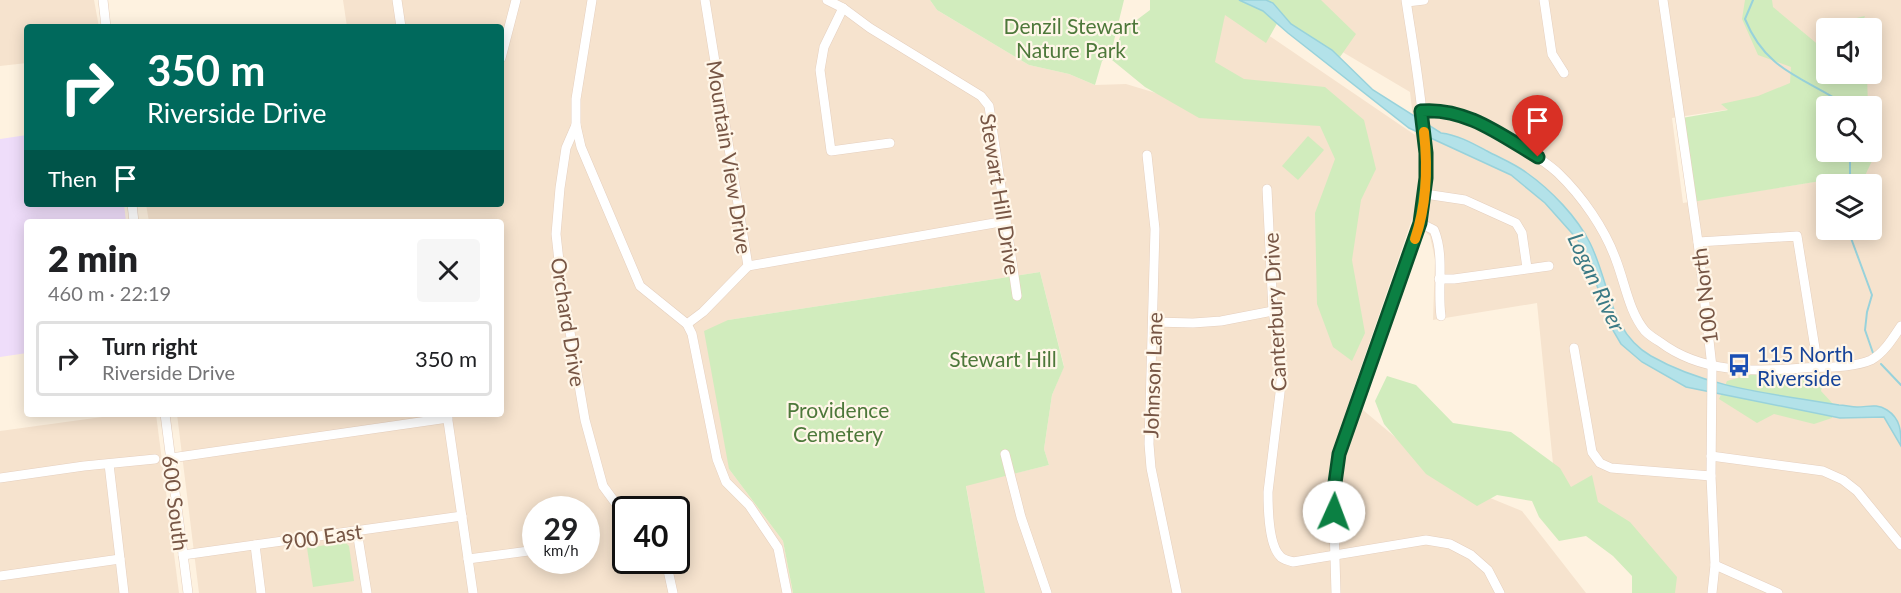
<!DOCTYPE html>
<html lang="en">
<head>
<meta charset="utf-8">
<style>
  :root { --surface:#fff; --page:#f6f6f6; --text:#202124; --muted:#757577; --line:#e0e0e0 }
  body { margin:0; font-family:Lato,sans-serif; background:var(--page); color:var(--text); height:100vh; display:flex; flex-direction:column; font-size:22px; white-space:nowrap }
  * { box-sizing:border-box; margin:0 }
  p { font-size:20px; color:var(--muted) }
  .icon { flex:none; width:33px; height:33px; fill:none; stroke:currentColor; stroke-width:2; stroke-linecap:round; stroke-linejoin:round }
  .map { position:relative; flex:1; overflow:hidden }
  .side { position:absolute; left:24px; top:219px; width:480px; height:198px; display:flex; flex-direction:column; background:var(--surface); border-radius:6px; box-shadow:0 3px 15px #0003 }
  .side>* { flex:none }
  .top-card { position:absolute; left:24px; top:24px; width:480px; height:183px; border-radius:6px; box-shadow:0 3px 15px #0003; background:#00695c; color:#fff; overflow:hidden }
  .buttons { position:absolute; left:1816px; top:18px; display:grid; gap:12px }
  .buttons a { display:grid; place-items:center; width:66px; height:66px; border-radius:6px; background:var(--surface); box-shadow:0 3px 15px #0003; font-size:30px }
  .speed { position:absolute; left:522px; top:496px; display:flex; gap:12px; font-size:30px; font-weight:700; text-align:center }
  .speed>* { display:grid; place-content:center; width:78px; height:78px; border-radius:50%; background:var(--surface); box-shadow:0 3px 15px #0003; line-height:1 }
  .speed small { font-size:15px; font-weight:400 }
  .speed .limit { border:3px solid #111; border-radius:9px; background:#fff; color:#111 }
  .pin { position:absolute; display:grid; place-items:center; width:51px; height:51px; color:#fff; margin:-62px -26px; border-radius:50% 50% 50% 0; rotate:-45deg; box-shadow:0 0 6px #0007 }
  .pin .icon { rotate:45deg }
  .me { position:absolute; width:66px; margin:-33px; rotate:2deg; stroke-linejoin:round; filter:drop-shadow(0 0 4px #0008) }
  .turn { display:flex; align-items:center; gap:21px; height:126px; padding:0 24px; font-size:27px }
  .turn .icon { width:78px; height:78px; stroke-width:2.5 }
  .turn b { display:block; font-size:42px; line-height:51px }
  .then { display:flex; align-items:center; height:57px; padding:0 24px; background:#0003; gap:12px; font-size:22px }
  .round { display:grid; place-items:center; flex:none; width:63px; height:63px; border-radius:6px; background:var(--page) }
  .overview { display:flex; align-items:center; justify-content:space-between; height:102px; padding:0 24px }
  h1 { font-size:36px; font-weight:800; line-height:45px }
  ul { padding:0; list-style:none }
  li { display:flex; align-items:center; gap:18px; height:75px; margin:0 12px 9px; padding:0 12px; border:3px solid var(--line); border-radius:6px }
  li div { flex:1 }
  li b { display:block; font-size:22px }
  li em { font-style:normal }
  .map>svg:first-child { display:block }
  .residential { fill:#f6e3ce; fill-rule:evenodd }
  .education { fill:#efddfa }
  .green { fill:#d1ecbd }
  .water { fill:#b3e2e9; stroke:#98d2db; stroke-width:1.5 }
  .lines { fill:none; stroke-linecap:round; stroke-linejoin:round }
  .stream { stroke:#98d2db; stroke-width:2 }
  .minor-casing { stroke:#e5cfbe; stroke-width:10 }
  .minor { stroke:#fff; stroke-width:9 }
  .route-casing { stroke:#07532c; stroke-width:15 }
  .route { stroke:#0b8043; stroke-width:10 }
  .slow { stroke:#f59e0b; stroke-width:10 }
  .labels { text-anchor:middle; dominant-baseline:central; stroke-width:4.5; stroke-linejoin:round; paint-order:stroke }
  .park-label { font-size:21px; fill:#4d783a; stroke:#fff6e8 }
  .street-label { font-size:21px; fill:#775645; stroke:#fff6e8 }
  .transit-label { font-size:21px; fill:#164399; stroke:#fff6e8; text-anchor:start }
  .water-label { font-size:22px; font-style:italic; fill:#3b7a85; stroke:#fff6e8 }
</style>
</head>
<body>
<div class="map">
<svg width="1901" height="593" viewBox="0 0 1901 593">
  <rect width="100%" height="100%" fill="#fef2e0"/>
  <g class="residential">
    <path d="M0,0h94l5,27h-72v36l-27,3z"/>
    <path d="M343,0h587l7,10 92,55 40,9 26,11 31,-1 63,19 32,-100 194,132 -5,-43 -155,-92h646v593h-240l-105,-99 -19,-191 -104,17 2,-61 -5,-23 -18,-17 -62,180 96,81 76,31 64,82h-601l-19,-108 83,-20 -5,-16 8,-54 12,-29 -24,-94 -312,48 1,149 54,72 10,52h-594l-22,-179h324v-192h-352l-3,-18h355v-177h-154zM1827,28h45v46h-45zM1851,91l2,15h19v46l-9,22 -180,29 -11,-85zM1827,184h45v46h-45zM536,510h50v51h-50zM626,510h50v51h-50z"/>
    <path d="M124,414h32l23,179h-179v-162z"/>
  </g>
  <path class="education" d="M27,135v69h97l2,18h-99v131l-27,4v-218z"/>
  <g class="green">
    <path d="M930,0h194l-13,53 -9,8 -7,24 -26,-11 -40,-9 -92,-55z"/>
    <path d="M1150,0h171l35,34 -16,23 -61,-37 -13,23 -41,-28 -10,47 29,17 81,8 39,33 12,49 -15,31 -9,60 13,73 -13,28 -19,-14 -16,-43 -2,-91 20,-54 -15,-33 -121,-8 -54,-31 -33,-27 10,-29 28,-21z"/>
    <path d="M1745,0h27l1,7 54,45v22l40,1 1,31h-41v46h45v-27l7,21 -18,38h-13l-9,-6 -147,24 -10,-84 46,-8 -7,-6 37,-8 32,-13 1,-16 -33,-12 -16,-36z"/>
    <path d="M1865,16l-5,12h-17l5,-8z"/>
    <path d="M1308,136l16,14 -26,30 -16,-14z"/>
    <path d="M1040,272l24,95 -12,28 -8,54 5,16 -83,21 19,107h-192l-10,-52 -54,-72 -25,-138 24,-11z"/>
    <path d="M1752,374h73l-4,17 13,14 -2,13 -18,6 -40,-10 -17,9 -38,-24 8,-18z"/>
    <path d="M1387,376l29,9 37,38 58,9 49,36 11,19 21,-12 6,27 32,20 47,55 -2,16h-43v-17l-19,-20 -27,-20 -27,5 -20,-24 -7,-16 -35,-6 -20,11 -51,-32 -42,-50 -9,-23z"/>
    <path d="M345,542l4,4 5,35 -41,6 -6,-39z"/>
  </g>
  <path class="water" d="M1239,0h27l7,3 18,21 41,26 41,40 68,43c17,2 31,10 46,18 13,7 28,13 40,22 24,17 50,44 63,70 20,40 19,89 61,113 58,33 124,38 188,49 6,0 12,2 18,2 12,0 19,-4 30,3 14,9 14,22 14,36l-17,-29 -44,1 -154,-31 -44,-25 -21,-18 -10,-17 -18,-53 -15,-34 -33,-37 -34,-28 -102,-47 -121,-95 -25,-22z"/>
  <g class="lines">
    <g class="stream">
      <path d="M1753,0l-8,19c22,54 60,58 102,87"/>
      <path d="M1850,184v-28l3,-4"/>
      <path d="M1848,230l24,65 -5,17 -2,18 8,23"/>
      <path d="M1881,364l20,21"/>
    </g>
    <g class="minor-casing">
      <g id="minor">
        <path d="M103,0l3,27"/>
        <path d="M397,0l4,27"/>
        <path d="M592,0l-16,99v26l5,22 59,139 47,38 5,10 25,125 9,23 23,23 29,43 9,45"/>
        <path d="M827,0l16,8 27,20 111,68 8,10 28,190"/>
        <path d="M1544,0l8,54 12,19"/>
        <path d="M1663,0l35,242 14,125 -1,109 4,89 -3,28"/>
        <path d="M1407,2l17,-2"/>
        <path d="M843,8l-19,39 -4,23 11,81 59,-8"/>
        <path d="M501,58l15,-58"/>
        <path d="M1421,111c33,-3 58,11 85,27 18,11 37,21 52,35 24,23 47,56 58,87 9,23 13,52 29,71 4,4 10,8 15,11 41,31 93,30 143,26 19,-1 51,0 68,-8 13,-7 22,-22 30,-34"/>
        <path d="M576,125l-10,23 -6,40 -4,46 5,45 24,141 18,66 14,19 9,6"/>
        <path d="M1147,155l8,74 -6,215 2,24 26,125"/>
        <path d="M1267,189l6,122 9,55 -2,27 -12,99c0,16 1,53 12,64 3,4 8,4 13,6l133,-22 24,4 21,11 17,15 12,23"/>
        <path d="M1425,194l40,6 51,23 6,10 5,35"/>
        <path d="M132,204l2,18"/>
        <path d="M1420,223l14,7c11,26 3,58 7,86"/>
        <path d="M1698,242l99,-6 21,131"/>
        <path d="M748,266l258,-45"/>
        <path d="M1439,279h15l95,-13"/>
        <path d="M1154,322l39,1 28,-2 52,-10"/>
        <path d="M687,324l16,-12 45,-46 -43,-266"/>
        <path d="M1574,348l18,104 8,11 11,5 100,8"/>
        <path d="M165,414l23,179"/>
        <path d="M447,414l26,179"/>
        <path d="M1005,454l16,63 26,76"/>
        <path d="M1711,456l112,15 20,9 14,11 44,54"/>
        <path d="M171,458l277,-40"/>
        <path d="M109,464l15,129"/>
        <path d="M0,478l84,-12 71,-7"/>
        <path d="M357,531l10,62"/>
        <path d="M255,545l6,48"/>
        <path d="M183,555l279,-39"/>
        <path d="M468,559l68,-9"/>
        <path d="M666,561l7,32"/>
        <path d="M1715,565l63,28"/>
        <path d="M0,576l120,-17"/>
        <path d="M1336,593l-3,-103 6,-36 81,-231c13,-74 -3,-149 -14,-223"/>
      </g>
    </g>
    <use href="#minor" class="minor"/>
  </g>
  <g class="lines">
    <g class="route-casing">
      <path id="route" d="M1334,512v-22l5,-36 81,-231 6,-45v-25l-5,-42c44,-4 80,24 117,46"/>
    </g>
    <use href="#route" class="route"/>
    <path class="slow" d="M1415,239c12,-35 13,-70 9,-107"/>
  </g>
  <defs>
    <g id="bus-bare" transform="scale(1.8)"><path d="M-5-6H5V4H4V6H2V4H-2V6H-4V4H-5ZM-3.5-4V0h7V-4ZM-3.5 1.2v1.5H-2V1.2ZM2 1.2v1.5H3.5V1.2Z" fill="#1a4fb4" stroke="#fff6e8" stroke-width="2.5" paint-order="stroke"/></g>
  </defs>
  <g fill-rule="evenodd">
    <use href="#bus-bare" x="1739" y="365"/>
  </g>
  <g class="labels">
    <g class="park-label">
      <text x="1071" y="25">Denzil Stewart<tspan x="1071" dy="24">Nature Park</tspan></text>
      <text x="1003" y="358">Stewart Hill</text>
      <text x="838" y="409">Providence<tspan x="838" dy="24">Cemetery</tspan></text>
    </g>
    <g class="street-label">
      <text transform="translate(730 157) rotate(81)">Mountain View Drive</text>
      <text transform="translate(1001 194) rotate(81)">Stewart Hill Drive</text>
      <text transform="translate(1704 296) rotate(-97)">100 North</text>
      <text transform="translate(1274 312) rotate(-93)">Canterbury Drive</text>
      <text transform="translate(569 322) rotate(81)">Orchard Drive</text>
      <text transform="translate(1152 375) rotate(-88)">Johnson Lane</text>
      <text transform="translate(176 503) rotate(83)">600 South</text>
      <text transform="translate(322 536) rotate(-8)">900 East</text>
    </g>
    <g class="transit-label">
      <text x="1757" y="353">115 North<tspan x="1757" dy="24">Riverside</tspan></text>
    </g>
    <g class="water-label">
      <text transform="translate(1597 282) rotate(65)">Logan River</text>
    </g>
  </g>
</svg>
<div class="buttons">
<a><svg class="icon" aria-label="sound" viewBox="0 0 24 24"><path d="M4 9h4l5-4v14l-5-4H4zM17 9q2 3 0 6"/></svg></a>
<a><svg class="icon" aria-label="search" viewBox="0 0 24 24"><circle cx="10" cy="10" r="6"/><path d="M15 15l6 6"/></svg></a>
<a><svg class="icon" aria-label="layers" viewBox="0 0 24 24"><path d="M12 4l9 5-9 5-9-5zM3 14l9 5 9-5"/></svg></a>
</div>
<div class="speed"><div>29<small>km/h</small></div><div class="limit">40</div></div>
<div class="pin" style="left:1538px;top:157px;background:#d93025"><svg class="icon" aria-label="arrive" viewBox="0 0 24 24"><path d="M6 21V4h12l-3 4 3 4H6"/></svg></div>
<svg class="me" style="left:1334px;top:512px" viewBox="-20 -20 40 40"><circle r="19" fill="#fff"/><path d="M0-13L10 11 0 6-10 11z" fill="#0b8043"/></svg>
<div class="top-card">
<div class="turn"><svg class="icon" aria-label="right" viewBox="0 0 24 24"><path d="M7 20v-9h11M14 6l5 5-5 5"/></svg><div><b>350 m</b>Riverside Drive</div></div>
<div class="then">Then<svg class="icon" aria-label="arrive" viewBox="0 0 24 24"><path d="M6 21V4h12l-3 4 3 4H6"/></svg></div>
</div>
<section class="side">
<div class="overview"><div><h1>2 min</h1><p>460 m · 22:19</p></div><a class="round"><svg class="icon" aria-label="close" viewBox="0 0 24 24"><path d="M6 6l12 12M18 6L6 18"/></svg></a></div>
<ul>
<li><svg class="icon" aria-label="right" viewBox="0 0 24 24"><path d="M7 20v-9h11M14 6l5 5-5 5"/></svg><div><b>Turn right</b><p>Riverside Drive</p></div><em>350 m</em></li>
</ul>
</section>
</div>
</body>
</html>
